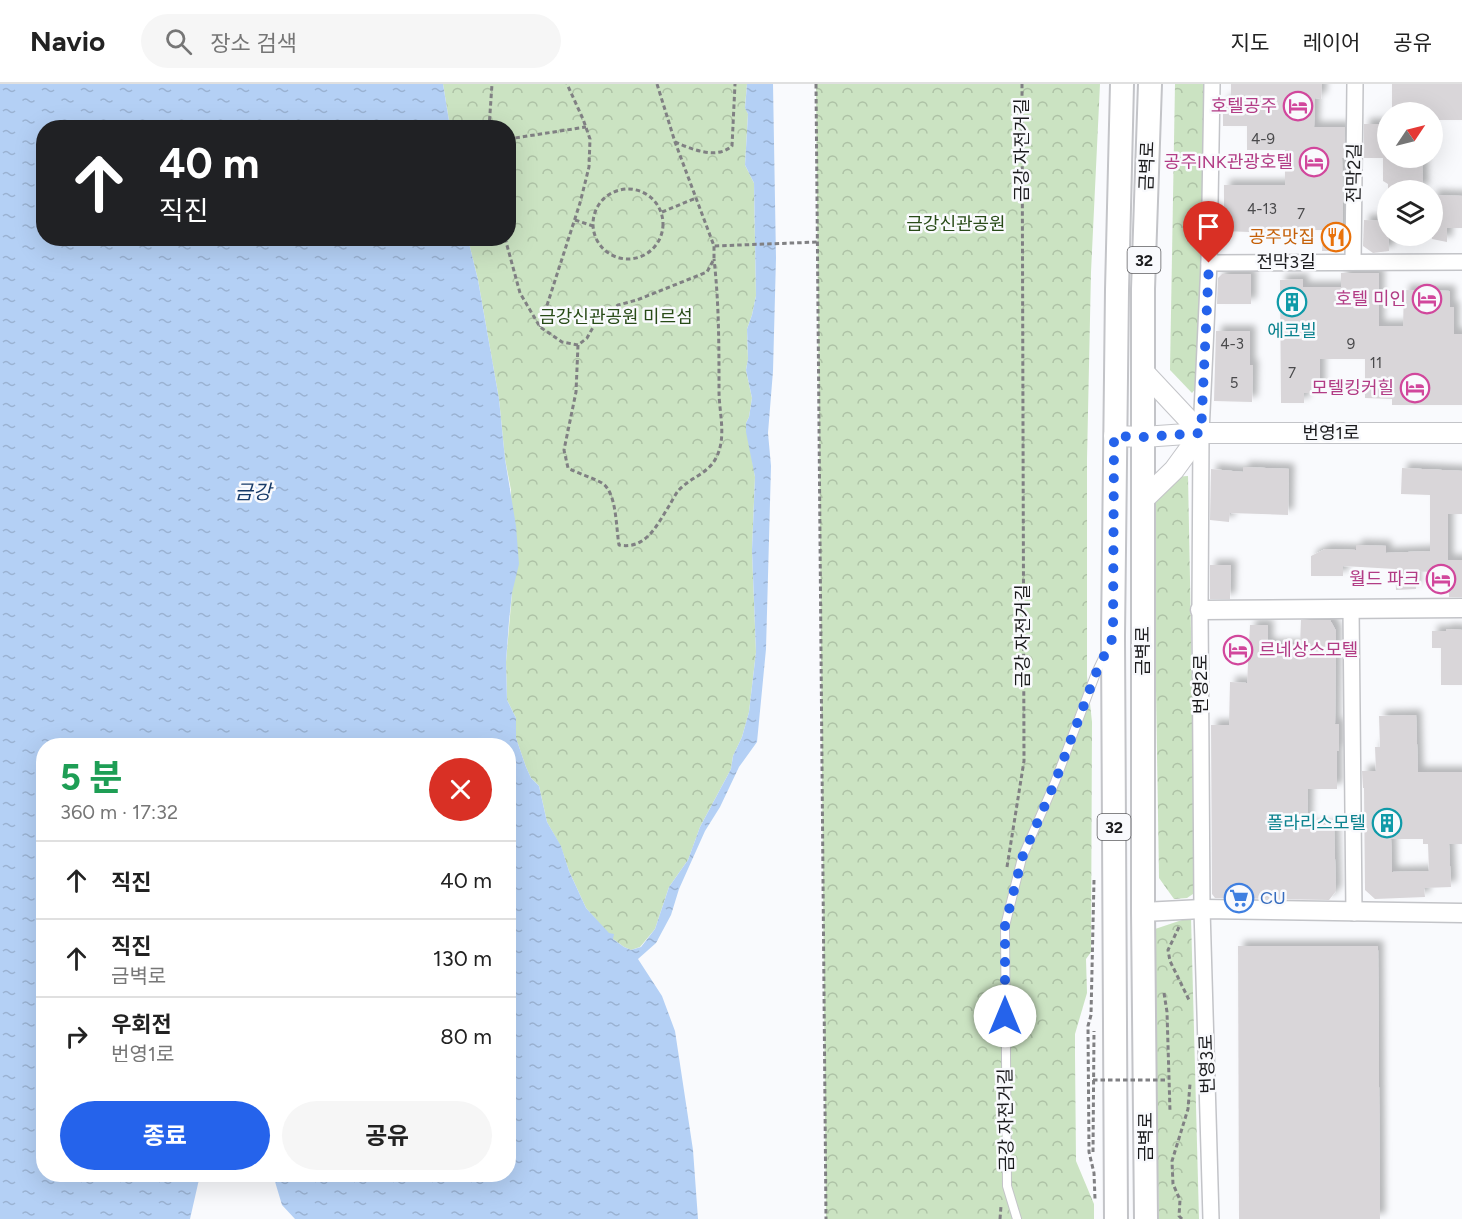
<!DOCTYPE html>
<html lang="ko">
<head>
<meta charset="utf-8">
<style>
  :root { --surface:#fff; --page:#f6f6f6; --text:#222; --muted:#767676; --line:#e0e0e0; --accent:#2563eb }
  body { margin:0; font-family:Figtree,"Noto Sans KR",sans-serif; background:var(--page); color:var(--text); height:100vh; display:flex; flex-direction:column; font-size:22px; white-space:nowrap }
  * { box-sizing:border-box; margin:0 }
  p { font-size:20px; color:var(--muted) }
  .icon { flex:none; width:33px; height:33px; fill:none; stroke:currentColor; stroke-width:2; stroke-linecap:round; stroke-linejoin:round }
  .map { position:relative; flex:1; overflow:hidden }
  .panel { position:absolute; left:36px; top:654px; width:480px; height:444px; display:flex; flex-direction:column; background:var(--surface); border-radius:24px; box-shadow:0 6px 24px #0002 }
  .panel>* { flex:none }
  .banner { position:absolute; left:36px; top:36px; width:480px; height:126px; border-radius:24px; box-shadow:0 6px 24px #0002; background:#202124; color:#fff; overflow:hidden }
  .needle { width:39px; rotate:55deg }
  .controls { position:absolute; left:1377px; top:18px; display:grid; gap:12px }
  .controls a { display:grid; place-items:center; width:66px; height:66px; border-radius:50%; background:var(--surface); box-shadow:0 6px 24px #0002; font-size:30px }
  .pin { position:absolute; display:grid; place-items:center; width:51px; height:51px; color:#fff; margin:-62px -26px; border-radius:50% 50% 50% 0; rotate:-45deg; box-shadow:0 0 6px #0007 }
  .pin .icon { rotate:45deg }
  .me { position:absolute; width:66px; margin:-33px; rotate:0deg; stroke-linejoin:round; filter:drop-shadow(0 0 4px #0008) }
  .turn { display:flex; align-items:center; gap:21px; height:126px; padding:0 24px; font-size:27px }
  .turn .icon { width:78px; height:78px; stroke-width:2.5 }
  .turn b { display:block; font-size:42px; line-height:51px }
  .round { display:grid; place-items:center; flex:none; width:63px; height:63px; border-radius:32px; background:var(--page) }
  .overview { display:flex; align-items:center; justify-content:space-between; height:102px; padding:0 24px }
  h1 { font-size:36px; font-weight:700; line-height:45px; color:#1e9e55 }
  .primary-button { display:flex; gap:12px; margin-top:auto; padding:12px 24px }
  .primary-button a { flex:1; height:69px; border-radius:36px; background:var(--accent); color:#fff; font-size:24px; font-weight:700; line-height:69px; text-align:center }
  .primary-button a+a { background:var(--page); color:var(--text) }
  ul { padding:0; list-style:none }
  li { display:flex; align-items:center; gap:18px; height:78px; padding:0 24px; border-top:2px solid var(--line) }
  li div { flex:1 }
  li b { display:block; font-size:22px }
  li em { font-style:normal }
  header { display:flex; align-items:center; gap:36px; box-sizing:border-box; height:84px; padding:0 30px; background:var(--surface); border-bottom:2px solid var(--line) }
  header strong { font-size:28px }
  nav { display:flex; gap:33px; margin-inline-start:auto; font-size:21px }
  .search { width:420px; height:54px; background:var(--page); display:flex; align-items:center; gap:15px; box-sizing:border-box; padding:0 21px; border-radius:33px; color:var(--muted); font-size:22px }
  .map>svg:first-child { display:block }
  .forest { fill:url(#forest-crowns) }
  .water { fill:url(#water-ripples) }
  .building { fill:#d9d6d9; fill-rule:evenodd; filter:url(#shadow) }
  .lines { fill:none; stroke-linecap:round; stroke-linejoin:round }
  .service-casing { stroke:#c3c4c8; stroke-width:10 }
  .minor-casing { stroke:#c3c4c8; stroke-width:18 }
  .tertiary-casing { stroke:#c3c4c8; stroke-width:21 }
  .secondary-casing { stroke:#c3c4c8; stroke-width:22 }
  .primary-casing { stroke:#c3c4c8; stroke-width:26 }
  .path { stroke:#808083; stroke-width:3; stroke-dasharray:4.5 3; stroke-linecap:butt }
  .service { stroke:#fff; stroke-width:8 }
  .minor { stroke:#fff; stroke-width:15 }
  .tertiary { stroke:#fff; stroke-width:18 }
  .secondary { stroke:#fff; stroke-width:20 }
  .primary { stroke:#fff; stroke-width:22 }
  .path-bridge { stroke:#808083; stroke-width:3; stroke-dasharray:4.5 3; stroke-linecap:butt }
  .route { stroke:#2563eb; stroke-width:10; stroke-dasharray:0 18 }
  .labels { text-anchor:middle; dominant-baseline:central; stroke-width:5; stroke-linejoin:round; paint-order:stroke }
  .number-label { font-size:15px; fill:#4a4a4c }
  .shield { fill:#f9fafd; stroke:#5e5e60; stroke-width:1.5 }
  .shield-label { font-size:16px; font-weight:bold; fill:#1b1b1d }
  .hotel-label { font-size:18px; fill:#b23c85; stroke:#f9fafd; text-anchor:end }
  .street-label { font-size:18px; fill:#1b1b1d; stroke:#f9fafd }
  .park-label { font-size:18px; fill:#284b17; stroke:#f9fafd }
  .food-label { font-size:18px; fill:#c56008; stroke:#f9fafd; text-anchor:end }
  .culture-label { font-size:18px; fill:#0d838f; stroke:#f9fafd }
  .shop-label { font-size:18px; fill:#366cbe; stroke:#f9fafd; text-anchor:start }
  .water-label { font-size:20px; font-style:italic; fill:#163a68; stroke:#f9fafd }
</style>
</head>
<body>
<header>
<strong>Navio</strong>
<div class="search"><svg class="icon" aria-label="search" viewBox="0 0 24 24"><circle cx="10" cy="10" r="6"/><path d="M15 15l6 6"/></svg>장소 검색</div>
<nav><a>지도</a><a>레이어</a><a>공유</a></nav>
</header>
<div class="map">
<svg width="1462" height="1135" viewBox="0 0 1462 1135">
  <defs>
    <pattern id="forest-crowns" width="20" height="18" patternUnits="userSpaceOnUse" patternTransform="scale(1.5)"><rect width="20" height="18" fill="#cbe3c2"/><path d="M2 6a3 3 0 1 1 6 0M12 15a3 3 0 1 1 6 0" fill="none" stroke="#aec2a6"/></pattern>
    <pattern id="water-ripples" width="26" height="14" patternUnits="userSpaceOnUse" patternTransform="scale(1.5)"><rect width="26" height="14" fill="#b4d0f5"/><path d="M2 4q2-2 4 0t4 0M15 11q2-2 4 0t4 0" fill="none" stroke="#9ab2d2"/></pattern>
    <filter id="shadow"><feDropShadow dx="5.5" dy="-5.5" stdDeviation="3" flood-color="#0004"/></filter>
  </defs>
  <rect width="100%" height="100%" fill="#f9fafd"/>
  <g class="forest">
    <path d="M443,0h304l-2,23 3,7 -3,51 9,18 2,113 -4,19 -5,14 1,30 -2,11 6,28 -3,19 -3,6 9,54 -3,73 4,102 -7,60 -7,25 -9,19 -2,13 -31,58 -12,33 -19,27 -14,42 -15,18 -9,3 -7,-3 -11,-8 -27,-31 -17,-37 -8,-24 -14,-25 -8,-36 -8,-8 -5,-11 -10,-29v-20l-9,-18 -1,-38 6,-69 -1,-103 -6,-31 -6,-60 -21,-119 -10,-41 40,-1v-110l-58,-1z"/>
    <path d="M816,0h284l-9,188 -4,187v217l5,46 -1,230 -5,7 1,34 -12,41v21l1,106 18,43v15h-268z"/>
    <path d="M1175,0h31l-8,302 -6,7 -22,-23z"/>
    <path d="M1188,392l8,416 -9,6 -13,1 -15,-21 -6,-377 19,-24z"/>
    <path d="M1191,833l8,302h-40l-7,-289z"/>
  </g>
  <path class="water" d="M0,0h443l7,43 -406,1v110l424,1 10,41 21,119 6,60 11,67 3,38 -7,29 -3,28 -3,41 1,38 9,18v20l10,29 5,11 8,8 8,36 14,24 8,25 17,37 23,25 5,1 -1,5 11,8 7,3 10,-3 14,-18 14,-42 19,-27 12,-33 31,-58 2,-13 9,-19 7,-25 7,-60 -4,-102 3,-73 -9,-45v-9l3,-6 3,-19 -6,-28 2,-11 -1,-30 5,-14 4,-19 -2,-113 -9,-18 3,-51 -3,-6 2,-24h26l3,174 -3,113 -5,62 3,33 -5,183 -9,93 -18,25 -19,40 -15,24 -26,58 -8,26 -15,28 -18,16 24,37 13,35 18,119 5,69h-403l-13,-14 -9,-30 235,-1v-428h-464v428l156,1 -10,44h-190z"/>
  <g class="building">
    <path d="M1231,0h91l-1,15 -6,-1 -1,29h31l-1,31h-2l1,84 -6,9h-15l1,-21h-49v3l-50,-2v-46h61v-35h-38v-24h-24v-25h8z"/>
    <path d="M1392,0h70v36h-30v-8h-40z"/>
    <path d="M1364,40h24v34h34l1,32h-35v-6l-5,-3v-23h-19z"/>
    <path d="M1432,111l30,1v32h-15v14l-15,-3z"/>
    <path d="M1364,136l24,1 1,30 -16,2 -10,-7z"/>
    <path d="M1341,189h38v53h24l1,-36 46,1v16h4v27h8v71h-70v-6l-27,-1v-39h-45v34h-16v10h-23l-1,-123 23,-1v8h38z"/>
    <path d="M1222,190h29v30h-34l1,-26z"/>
    <path d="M1216,247h34v34h3l-1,37 -38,-1z"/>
    <path d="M1243,383l46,2 -1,46 -58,-2 -1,9 -19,-2 1,-51 32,3z"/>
    <path d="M1402,384l60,3v43h-14v57l-33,1 1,17 -20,1 -1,-21 -52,-3v10h-32v-20l14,-7 31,1v-5l30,1v7l44,-2v-56l-29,-1z"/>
    <path d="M1448,476h14v37h-13z"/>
    <path d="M1210,481h21l-1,34h-20z"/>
    <path d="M1301,536h29l6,11 -1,93h4v27h-2v38h-29l-1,37h27l2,65 -7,9 -114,-2 -3,-4 -1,-169h18l1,-43 17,1 3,-58h18v19l32,1z"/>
    <path d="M1446,545l16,1v55h-21v-37h-9v-17h14z"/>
    <path d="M1416,631l2,57h44v72h-13l2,43 -27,1 1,9 -50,2 -10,-9 -1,-102h-1l-1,-17h14l-1,-24h5l-1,-31zM1391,755h32v5h5l1,27 -37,1z"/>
    <path d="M1238,862h140l2,273h-141z"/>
  </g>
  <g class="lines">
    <g class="service-casing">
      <path id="service" d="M1017,1135l-10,-33 -2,-260 17,-68 33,-76 41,-109 10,-21"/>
    </g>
    <g class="minor-casing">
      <g id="minor">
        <path d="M1353,178l2,-178"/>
        <path d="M1209,179l253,-1"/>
        <path d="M1351,524l3,305"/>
        <path d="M1211,1135l-9,-310 -2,-299 1,-177 8,-170 3,-179"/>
      </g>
    </g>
    <g class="tertiary-casing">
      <g id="tertiary">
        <path d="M1200,526l262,-2"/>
        <path d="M1143,828l59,-3 260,4"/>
      </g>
    </g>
    <g class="secondary-casing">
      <g id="secondary">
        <path d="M1114,352l29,1 58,-4h261"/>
        <path d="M1142,417l32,-31 27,-37 -58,-62"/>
      </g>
    </g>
    <g class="primary-casing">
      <g id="primary">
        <path d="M1116,1135l-3,-582 4,-347 5,-206"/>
        <path d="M1146,1135l-3,-307v-623l7,-205"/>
      </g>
    </g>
    <g class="path">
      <path d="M657,0l18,58 39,104 104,-4"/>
      <path d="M816,0l10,1135"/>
      <path d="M489,44l3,-44"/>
      <path d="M508,55l78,-12"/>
      <path d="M675,58c17,7 41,18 57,4l3,-62"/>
      <circle cx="628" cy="140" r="35"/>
      <path d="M662,128l34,-14"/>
      <path d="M575,136l18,6"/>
      <path d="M505,154l15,55 20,34 22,15 16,3 9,-7 9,-16 22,-17 19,-5 70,-28 7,-13v-13"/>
      <path d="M540,243l40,-124 9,-36 1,-28 -7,-20 -16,-35"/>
      <path d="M578,261l-2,47 -12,58 4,18c11,6 23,9 34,15 15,9 14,46 17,62 27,5 38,-20 50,-39 3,-5 6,-11 9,-15 11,-13 30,-17 38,-33 11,-21 3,-45 3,-67 0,-45 0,-88 -5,-132"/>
      <path d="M1007,783l17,-106 -2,-677"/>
      <path d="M1094,796l-3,135 -3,11 1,126 5,21 1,26"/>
      <path d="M1179,843l-11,23 2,11 19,39"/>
      <path d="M1164,909l3,19 3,99"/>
      <path d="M1093,1068l1,-121"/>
      <path d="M1000,1135l1,-13"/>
      <path d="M1182,1135l-3,-3 1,-16 -7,-16 -1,-23 16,-52 2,-25"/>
    </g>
    <use href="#service" class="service"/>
    <use href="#minor" class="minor"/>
    <use href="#tertiary" class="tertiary"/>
    <use href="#secondary" class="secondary"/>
    <use href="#primary" class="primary"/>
    <path class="path-bridge" d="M1093,996h75"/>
  </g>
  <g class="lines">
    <path class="route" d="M1005,932v-90l17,-68 33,-76 41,-109 17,-36 1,-201 29,1 58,-4 8,-170"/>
  </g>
  <defs>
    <g id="hotel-ring" transform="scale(1.5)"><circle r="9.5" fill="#f9fafd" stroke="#d1479c" stroke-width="1.5"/><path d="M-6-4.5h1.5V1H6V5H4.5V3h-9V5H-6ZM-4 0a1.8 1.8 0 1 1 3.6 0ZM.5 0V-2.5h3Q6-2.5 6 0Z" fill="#d1479c"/></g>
    <g id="restaurant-ring" transform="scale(1.5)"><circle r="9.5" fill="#f9fafd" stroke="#e8710a" stroke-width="1.5"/><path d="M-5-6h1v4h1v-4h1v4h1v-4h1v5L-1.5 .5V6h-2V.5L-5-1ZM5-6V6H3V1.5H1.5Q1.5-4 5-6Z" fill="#e8710a"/></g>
    <g id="building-ring" transform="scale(1.5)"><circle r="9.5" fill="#f9fafd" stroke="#0f9aa8" stroke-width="1.5"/><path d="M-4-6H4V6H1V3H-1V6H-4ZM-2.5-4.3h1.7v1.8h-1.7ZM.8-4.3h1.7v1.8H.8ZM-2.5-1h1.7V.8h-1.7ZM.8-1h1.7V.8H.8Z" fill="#0f9aa8"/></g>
    <g id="supermarket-ring" transform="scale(1.5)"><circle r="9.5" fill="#f9fafd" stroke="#3f7fe0" stroke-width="1.5"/><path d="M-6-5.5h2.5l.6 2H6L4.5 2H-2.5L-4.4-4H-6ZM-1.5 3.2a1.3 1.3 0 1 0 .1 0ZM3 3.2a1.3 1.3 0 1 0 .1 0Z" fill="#3f7fe0"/></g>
  </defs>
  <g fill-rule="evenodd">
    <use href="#hotel-ring" x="1298" y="22"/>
    <use href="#hotel-ring" x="1314" y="78"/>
    <use href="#restaurant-ring" x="1336" y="153"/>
    <use href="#hotel-ring" x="1427" y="215"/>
    <use href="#building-ring" x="1292" y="218"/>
    <use href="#hotel-ring" x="1415" y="304"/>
    <use href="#hotel-ring" x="1441" y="495"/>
    <use href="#hotel-ring" x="1238" y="566"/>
    <use href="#building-ring" x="1387" y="739"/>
    <use href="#supermarket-ring" x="1239" y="814"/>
  </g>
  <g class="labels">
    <g class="number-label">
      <text x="1263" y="55">4-9</text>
      <text x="1262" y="125">4-13</text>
      <text x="1301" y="130">7</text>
      <text x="1232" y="260">4-3</text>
      <text x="1351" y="260">9</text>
      <text x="1376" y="279">11</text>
      <text x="1292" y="289">7</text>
      <text x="1234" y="299">5</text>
    </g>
    <g class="shield">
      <rect x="1127.5" y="163" width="33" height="26" rx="4.5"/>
      <rect x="1097.5" y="730" width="33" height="26" rx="4.5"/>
    </g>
    <g class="shield-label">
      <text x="1144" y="176">32</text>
      <text x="1114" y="743">32</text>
    </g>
    <g class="hotel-label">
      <text x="1277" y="22">호텔공주</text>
      <text x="1293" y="78">공주INK관광호텔</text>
      <text x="1406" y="215">호텔 미인</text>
      <text x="1394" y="304">모텔킹커힐</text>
      <text x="1420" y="495">월드 파크</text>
      <text x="1259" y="566" text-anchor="start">르네상스모텔</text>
    </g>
    <g class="street-label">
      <text transform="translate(1022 66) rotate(-90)">금강 자전거길</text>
      <text transform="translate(1147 82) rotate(-88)">금벽로</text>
      <text transform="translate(1354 89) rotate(-89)">전막2길</text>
      <text x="1286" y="178">전막3길</text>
      <text x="1331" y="349">번영1로</text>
      <text transform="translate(1023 552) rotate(-90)">금강 자전거길</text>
      <text transform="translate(1143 567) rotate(-90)">금벽로</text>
      <text transform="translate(1201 600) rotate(-90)">번영2로</text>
      <text transform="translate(1207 980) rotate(-92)">번영3로</text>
      <text transform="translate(1006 1036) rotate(-91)">금강 자전거길</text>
      <text transform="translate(1146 1053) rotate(-90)">금벽로</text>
    </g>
    <g class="park-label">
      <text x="956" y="140">금강신관공원</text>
      <text x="616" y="233">금강신관공원 미르섬</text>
    </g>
    <g class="food-label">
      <text x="1315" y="153">공주맛집</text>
    </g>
    <g class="culture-label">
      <text x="1292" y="247">에코빌</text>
      <text x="1366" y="739" text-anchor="end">폴라리스모텔</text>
    </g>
    <g class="shop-label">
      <text x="1260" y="814">CU</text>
    </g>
    <g class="water-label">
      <text x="253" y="408">금강</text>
    </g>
  </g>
</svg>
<div class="controls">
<a><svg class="needle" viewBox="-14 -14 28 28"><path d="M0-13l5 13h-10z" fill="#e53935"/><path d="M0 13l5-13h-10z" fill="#767676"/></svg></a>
<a><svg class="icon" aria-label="layers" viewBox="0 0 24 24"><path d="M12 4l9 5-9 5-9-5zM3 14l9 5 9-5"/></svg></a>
</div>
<div class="pin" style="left:1209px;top:179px;background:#d93025"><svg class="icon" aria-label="arrive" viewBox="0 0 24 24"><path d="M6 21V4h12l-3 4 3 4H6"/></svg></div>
<svg class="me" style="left:1005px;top:932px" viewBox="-20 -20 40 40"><circle r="19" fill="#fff"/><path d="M0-13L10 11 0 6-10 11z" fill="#2563eb"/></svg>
<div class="banner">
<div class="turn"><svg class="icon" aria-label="ahead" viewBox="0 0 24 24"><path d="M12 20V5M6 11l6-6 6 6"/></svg><div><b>40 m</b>직진</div></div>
</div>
<section class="panel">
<div class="overview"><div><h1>5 분</h1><p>360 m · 17:32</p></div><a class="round" style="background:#d93025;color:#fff"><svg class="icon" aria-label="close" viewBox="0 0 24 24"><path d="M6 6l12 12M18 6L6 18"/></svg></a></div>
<ul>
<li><svg class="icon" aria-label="ahead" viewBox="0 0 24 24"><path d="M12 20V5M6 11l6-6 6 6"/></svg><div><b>직진</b></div><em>40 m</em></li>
<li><svg class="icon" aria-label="ahead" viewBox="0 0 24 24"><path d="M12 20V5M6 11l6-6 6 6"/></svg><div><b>직진</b><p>금벽로</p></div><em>130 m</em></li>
<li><svg class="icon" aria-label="right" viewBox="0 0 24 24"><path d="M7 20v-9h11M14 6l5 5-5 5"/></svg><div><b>우회전</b><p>번영1로</p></div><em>80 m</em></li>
</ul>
<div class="primary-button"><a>종료</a><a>공유</a></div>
</section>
</div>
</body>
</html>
